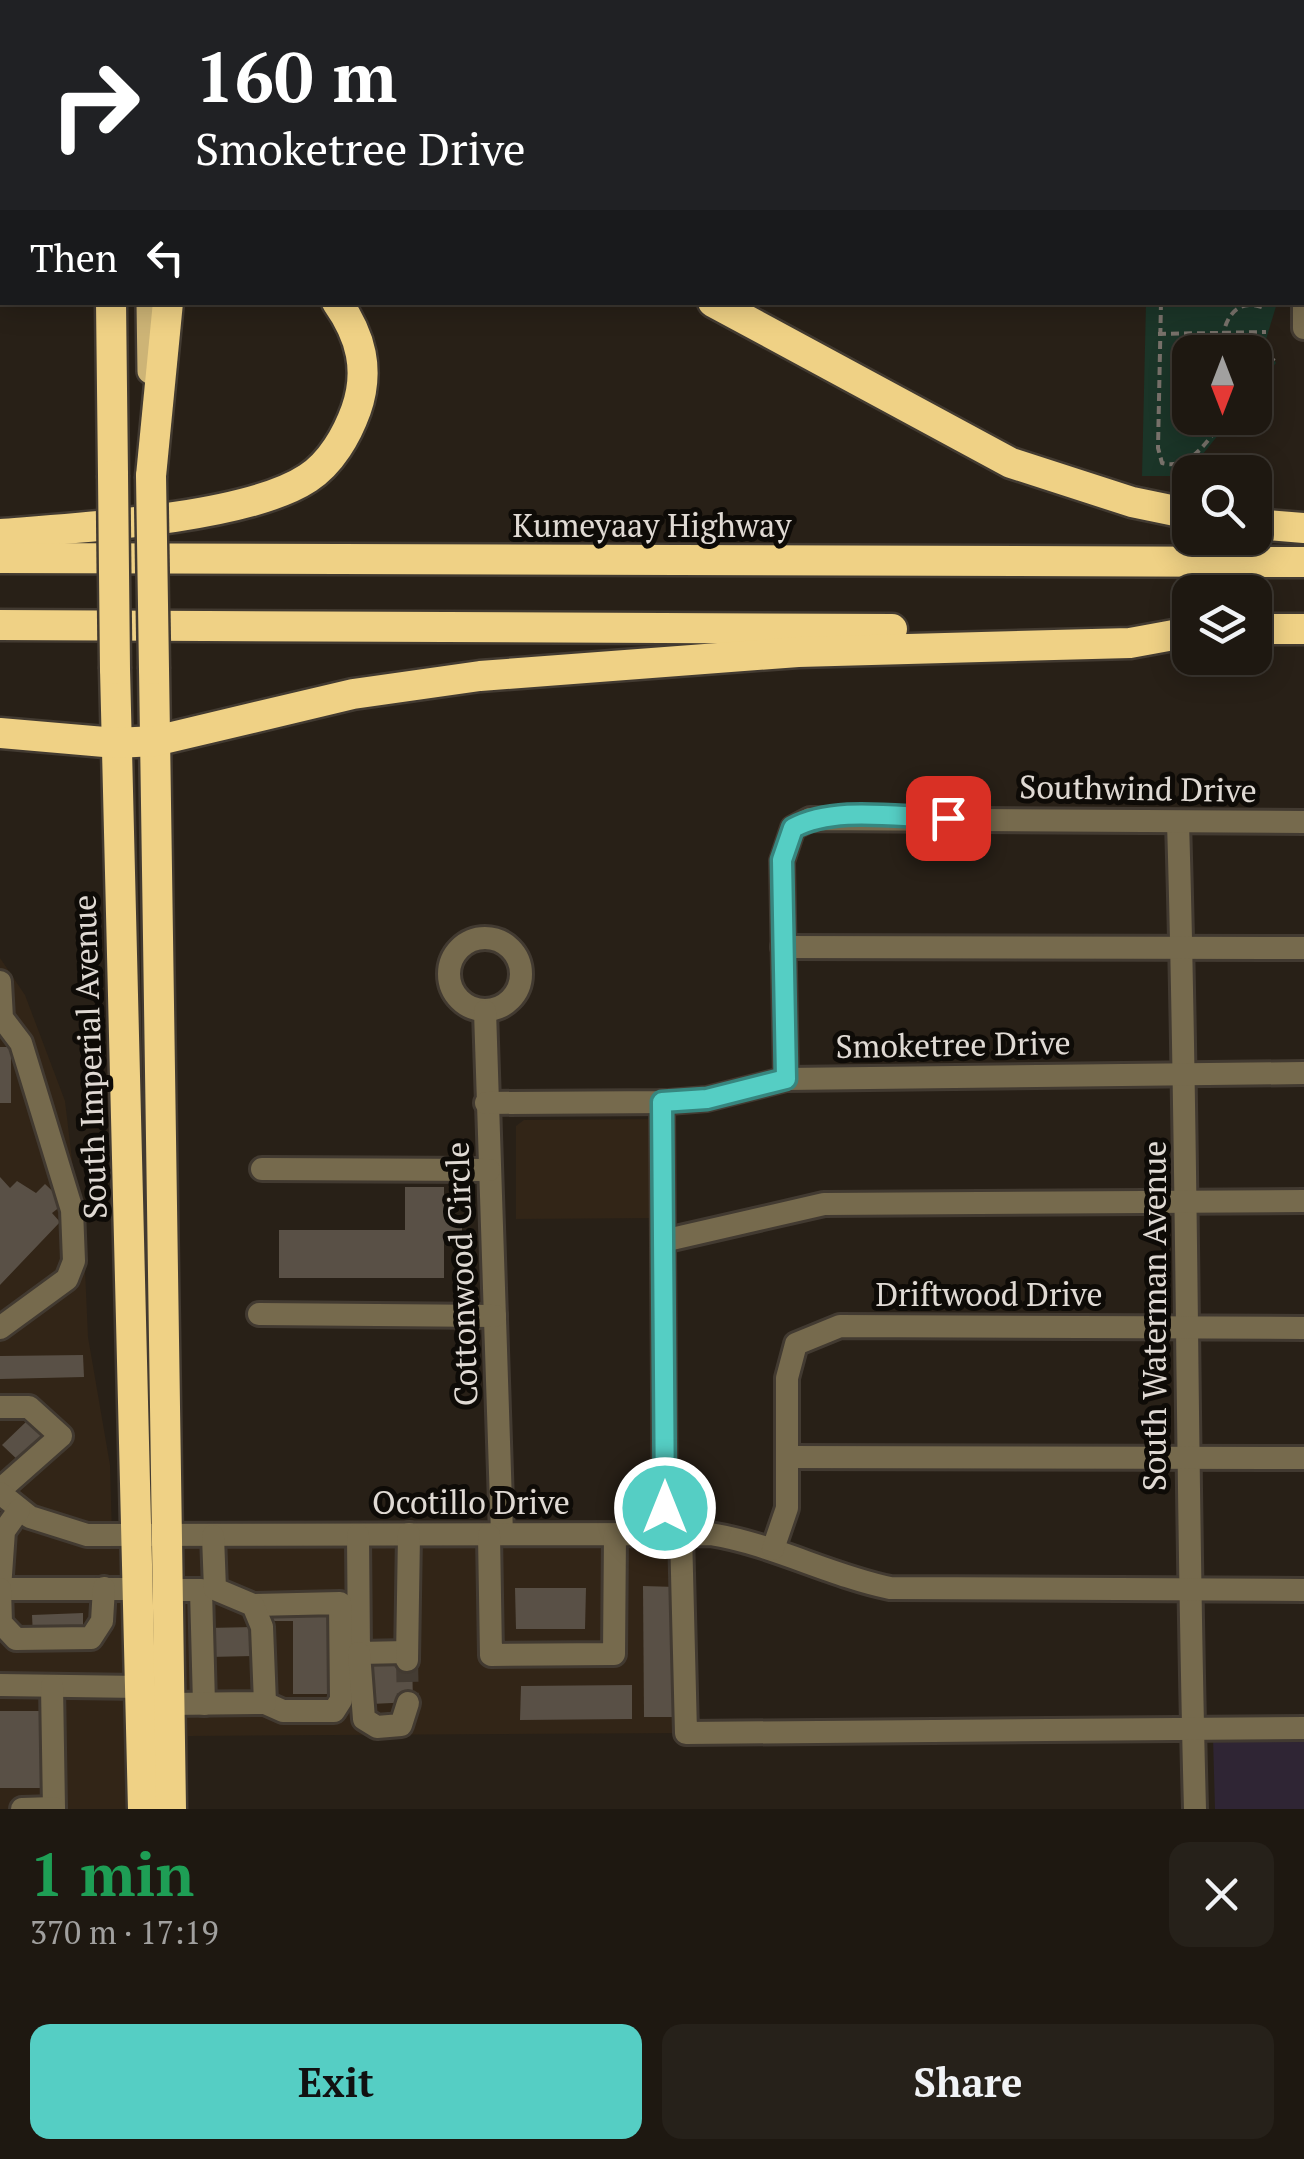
<!DOCTYPE html>
<html lang="en">
<head>
<meta charset="utf-8">
<style>
  :root { --surface:#1e1811; --page:#26211a; --text:#f1f3f6; --muted:#a1a09f; --line:#3c3731; --accent:#55cec4 }
  body { margin:0; font-family:"PT Serif",serif; background:var(--page); color:var(--text); height:100vh; display:flex; flex-direction:column; font-size:38px; white-space:nowrap }
  * { box-sizing:border-box; margin:0 }
  p { font-size:32px; color:var(--muted) }
  .icon { flex:none; width:55px; height:55px; fill:none; stroke:currentColor; stroke-width:2; stroke-linecap:round; stroke-linejoin:round }
  .map { position:relative; height:1809px; overflow:hidden }
  .drawer { display:flex; flex-direction:column; background:var(--surface); flex:1 }
  .drawer>* { flex:none }
  .top-card { position:absolute; left:0px; top:0px; width:1305px; height:305px; box-shadow:0 5px 25px #0003,0 0 0 2px var(--line); background:#202124; color:#fff; overflow:hidden }
  .needle { width:65px; rotate:180deg }
  .buttons { position:absolute; left:1172px; top:335px; display:grid; gap:20px }
  .buttons a { display:grid; place-items:center; width:100px; height:100px; border-radius:20px; background:var(--surface); box-shadow:0 5px 25px #0003,0 0 0 2px var(--line); font-size:50px }
  .pin { position:absolute; display:grid; place-items:center; width:85px; height:85px; color:#fff; margin:-42px; border-radius:20px; box-shadow:0 5px 15px #0006 }
  .me { position:absolute; width:110px; margin:-55px; rotate:0deg; stroke-linejoin:round; filter:drop-shadow(0 0 8px #0008) }
  .turn { display:flex; align-items:center; gap:35px; height:210px; padding:0 30px; font-size:45px }
  .turn .icon { width:130px; height:130px; stroke-width:2.5 }
  .turn b { display:block; font-size:70px; line-height:85px }
  .then { display:flex; align-items:center; height:95px; padding:0 30px; background:#0003; gap:20px; font-size:38px }
  .round { display:grid; place-items:center; flex:none; width:105px; height:105px; border-radius:20px; background:var(--page) }
  .headline { display:flex; align-items:center; justify-content:space-between; height:170px; padding:0 30px }
  h1 { font-size:60px; font-weight:600; line-height:75px; color:#1e9e55 }
  .button { display:flex; gap:20px; margin-top:auto; padding:20px 30px }
  .button a { flex:1; height:115px; border-radius:20px; background:var(--accent); color:#111; font-size:40px; font-weight:600; line-height:115px; text-align:center }
  .button a+a { background:var(--page); color:var(--text) }
  .map>svg:first-child { display:block }
  .built { fill:#322517 }
  .education { fill:#2f2534 }
  .green { fill:#1b3528 }
  .building { fill:#595046 }
  .lines { fill:none; stroke-linecap:round; stroke-linejoin:round }
  .minor-tunnel { stroke:#443c33; stroke-width:22; stroke-dasharray:22 11; stroke-linecap:butt }
  .minor-casing { stroke:#423a31; stroke-width:28 }
  .major-casing { stroke:#423a31; stroke-width:30 }
  .highway-casing { stroke:#423a31; stroke-width:35 }
  .path { stroke:#79726b; stroke-width:4; stroke-dasharray:8 5; stroke-linecap:butt }
  .minor { stroke:#766a4d; stroke-width:22 }
  .major { stroke:#cdb476; stroke-width:25 }
  .highway { stroke:#efd185; stroke-width:30 }
  .highway-bridge-casing { stroke:#423a31; stroke-width:35; stroke-linecap:butt }
  .highway-bridge { stroke:#efd185; stroke-width:30 }
  .route-casing { stroke:#37867f; stroke-width:25 }
  .route { stroke:#55cec4; stroke-width:18 }
  .labels { text-anchor:middle; dominant-baseline:central; stroke-width:10; stroke-linejoin:round; paint-order:stroke }
  .street-label { font-size:32px; fill:#e0dad4; stroke:#0e0b07 }
</style>
</head>
<body>
<div class="map">
<svg width="1304" height="1809" viewBox="0 0 1304 1809">
  <rect width="100%" height="100%" fill="#282017"/>
  <g class="built">
    <path d="M0,958l25,37 40,106 20,168 3,68 22,128 2,70 569,-2 5,200 -498,3v73h-188z"/>
    <path d="M663,1119l1,99 -148,1v-93l8,-6z"/>
  </g>
  <path class="education" d="M1304,1736v73h-89l-2,-72z"/>
  <path class="green" d="M1146,303h131l-13,43 12,17 -21,26v-37h-65v66h42l-47,58h-43z"/>
  <g class="building">
    <rect x="0" y="1047" width="11" height="56"/>
    <path d="M0,1177l10,11 7,-7 19,12 9,-9 20,19 -13,10 8,9 -60,63z"/>
    <path d="M405,1187h39v30h18v24h-18v37h-165v-48h126z"/>
    <path d="M83,1355l1,22 -84,2v-23z"/>
    <path d="M29,1419l19,18 -27,26 -19,-18z"/>
    <path d="M643,1586l33,1 1,130h-33z"/>
    <path d="M515,1588h71l-1,41h-69z"/>
    <path d="M331,1610v84h-38v-73h-21v-10z"/>
    <path d="M83,1613v22l-50,2 -1,-22z"/>
    <path d="M253,1627v29l-44,1 -1,-29z"/>
    <path d="M412,1659l1,43 -42,2 -1,-43z"/>
    <path d="M632,1685v34l-112,1 1,-34z"/>
    <path d="M0,1711h39l11,11v66h-50z"/>
  </g>
  <g class="lines">
    <path class="minor-tunnel" d="M407,1660l1,43"/>
    <g class="minor-casing">
      <g id="minor">
        <path d="M637,0v2"/>
        <path d="M1302,136l2,4"/>
        <path d="M1304,230v98"/>
        <path d="M1178,822c10,329 8,658 17,987"/>
        <circle cx="485" cy="974" r="36"/>
        <path d="M783,947l521,1"/>
        <path d="M0,982l2,36 19,25 51,167 2,51 -7,18 -67,49"/>
        <path d="M485,1011l17,523"/>
        <path d="M786,1079l-4,-218 11,-33 17,-9 494,3"/>
        <path d="M662,1102l3,432"/>
        <path d="M486,1103l183,-1 38,-3 79,-20 518,-6"/>
        <path d="M262,1169l227,1"/>
        <path d="M663,1241l161,-37 480,-3"/>
        <path d="M259,1314l236,2"/>
        <path d="M0,1407h29l32,29 -61,54"/>
        <path d="M787,1457l517,1"/>
        <path d="M0,1493l30,24 57,18 623,-1c63,10 118,41 180,54l414,2"/>
        <path d="M19,1510l-15,21 -4,58h138"/>
        <path d="M681,1533l5,200 618,-5"/>
        <path d="M358,1535l1,118 48,-1"/>
        <path d="M489,1535l2,120 123,-1 1,-119"/>
        <path d="M773,1549l14,-41v-130l9,-34 44,-18 464,2"/>
        <path d="M0,1589l1,34 15,16 75,-1 11,-17 2,-33"/>
        <path d="M167,1590h34l3,114"/>
        <path d="M253,1605l87,-2 1,97 -7,11h-51l-18,-8"/>
        <path d="M359,1653l5,66 13,8 24,-2 7,-22"/>
        <path d="M407,1660l2,-126"/>
        <path d="M0,1685l140,2"/>
        <path d="M52,1686l2,123"/>
        <path d="M169,1704l96,-1 -3,-76 -9,-22 -38,-16 -2,-53"/>
        <path d="M22,1809l32,-1"/>
      </g>
    </g>
    <g class="major-casing">
      <g id="major">
        <path d="M121,0v2"/>
        <path d="M149,302l1,69"/>
      </g>
    </g>
    <g class="highway-casing">
      <g id="highway">
        <path d="M0,224h2"/>
        <path d="M111,302l2,173"/>
        <path d="M713,302l298,161 121,39 58,12"/>
        <path d="M151,476l17,-174"/>
        <path d="M1255,524l49,4"/>
        <path d="M0,534c77,-6 246,-15 308,-56 23,-15 39,-43 48,-68 14,-40 5,-74 -19,-108"/>
        <path d="M0,558l1304,4"/>
        <path d="M0,625l892,4"/>
        <path d="M1255,629h49"/>
        <path d="M115,669l28,1140"/>
        <path d="M154,669l17,1140"/>
        <path d="M0,733l116,10 39,-2 198,-47 127,-18 318,-24 332,-9 60,-11"/>
      </g>
    </g>
    <g class="path">
      <path d="M1161,302l-3,146 4,15c30,8 47,-26 64,-45"/>
      <path d="M1158,334l108,-2"/>
      <path d="M1224,352c-5,-25 9,-57 40,-44"/>
      <path d="M1255,383l19,-25"/>
    </g>
    <use href="#minor" class="minor"/>
    <use href="#major" class="major"/>
    <use href="#highway" class="highway"/>
    <g class="highway-bridge-casing">
      <g id="highway-bridge">
        <path d="M113,475l2,194"/>
        <path d="M151,476l3,193"/>
      </g>
    </g>
    <use href="#highway-bridge" class="highway-bridge"/>
  </g>
  <g class="lines">
    <g class="route-casing">
      <path id="route" d="M665,1508l-3,-406 45,-3 79,-20 -4,-219 11,-32c43,-23 107,-10 155,-10"/>
    </g>
    <use href="#route" class="route"/>
  </g>
  <g class="labels">
    <g class="street-label">
      <text x="652" y="525">Kumeyaay Highway</text>
      <text transform="translate(1138 788) rotate(1)">Southwind Drive</text>
      <text transform="translate(953 1044) rotate(-1)">Smoketree Drive</text>
      <text transform="translate(89 1057) rotate(-92)">South Imperial Avenue</text>
      <text transform="translate(461 1274) rotate(-92)">Cottonwood Circle</text>
      <text x="989" y="1294">Driftwood Drive</text>
      <text transform="translate(1154 1316) rotate(-90)">South Waterman Avenue</text>
      <text x="471" y="1502">Ocotillo Drive</text>
    </g>
  </g>
</svg>
<div class="buttons">
<a><svg class="needle" viewBox="-14 -14 28 28"><path d="M0-13l5 13h-10z" fill="#e53935"/><path d="M0 13l5-13h-10z" fill="#a1a09f"/></svg></a>
<a><svg class="icon" aria-label="search" viewBox="0 0 24 24"><circle cx="10" cy="10" r="6"/><path d="M15 15l6 6"/></svg></a>
<a><svg class="icon" aria-label="layers" viewBox="0 0 24 24"><path d="M12 4l9 5-9 5-9-5zM3 14l9 5 9-5"/></svg></a>
</div>
<div class="pin" style="left:948px;top:818px;background:#d93025"><svg class="icon" aria-label="arrive" viewBox="0 0 24 24"><path d="M6 21V4h12l-3 4 3 4H6"/></svg></div>
<svg class="me" style="left:665px;top:1508px" viewBox="-20 -20 40 40"><circle r="17" fill="#55cec4" stroke="#fff" stroke-width="3"/><path d="M0-11L8 9 0 5-8 9z" fill="#fff"/></svg>
<div class="top-card">
<div class="turn"><svg class="icon" aria-label="right" viewBox="0 0 24 24"><path d="M7 20v-9h11M14 6l5 5-5 5"/></svg><div><b>160 m</b>Smoketree Drive</div></div>
<div class="then">Then<svg class="icon" aria-label="left" viewBox="0 0 24 24"><path d="M17 20v-9H6M10 6l-5 5 5 5"/></svg></div>
</div>
</div>
<section class="drawer">
<div class="headline"><div><h1>1 min</h1><p>370 m · 17:19</p></div><a class="round"><svg class="icon" aria-label="close" viewBox="0 0 24 24"><path d="M6 6l12 12M18 6L6 18"/></svg></a></div>
<div class="button"><a>Exit</a><a>Share</a></div>
</section>
</body>
</html>
